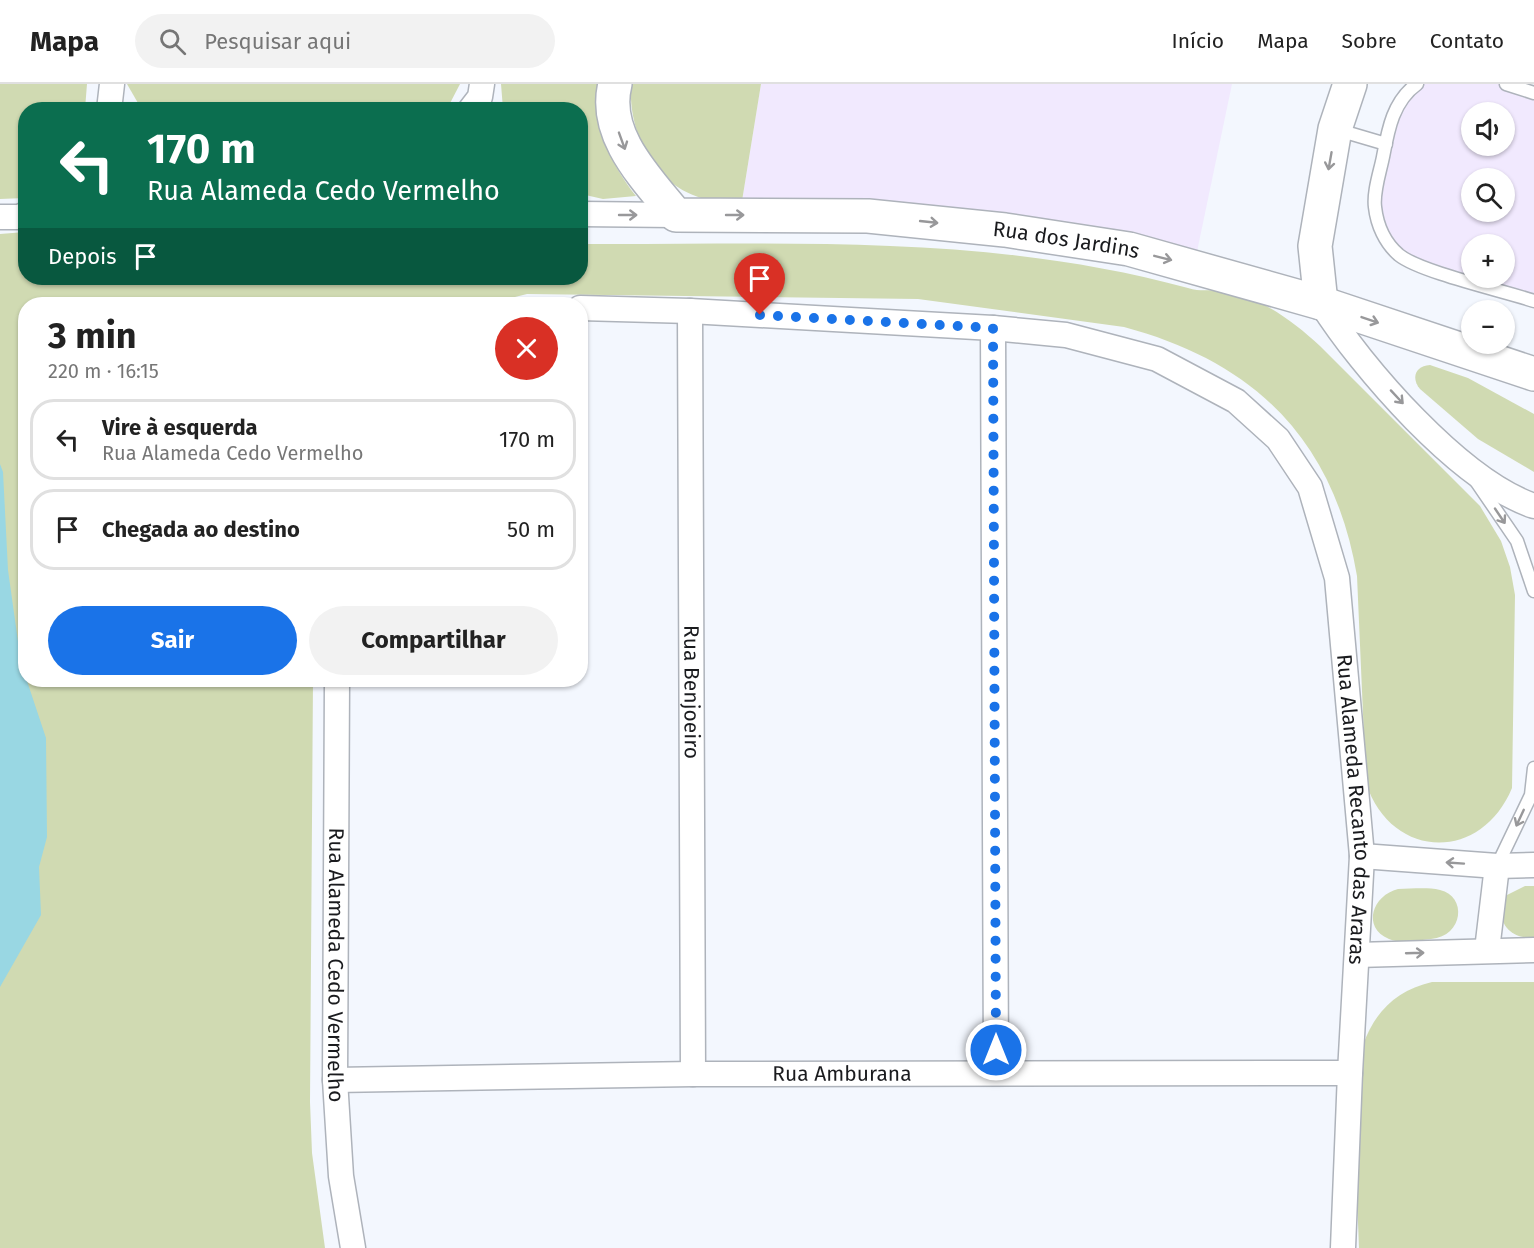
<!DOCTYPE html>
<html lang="pt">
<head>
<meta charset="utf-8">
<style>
  :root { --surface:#fff; --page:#f2f2f2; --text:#222; --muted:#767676; --line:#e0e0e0; --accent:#1a73e8 }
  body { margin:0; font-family:"Fira Sans",sans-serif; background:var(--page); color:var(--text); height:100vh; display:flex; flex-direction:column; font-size:22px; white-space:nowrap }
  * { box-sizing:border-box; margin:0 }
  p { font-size:20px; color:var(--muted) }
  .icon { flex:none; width:33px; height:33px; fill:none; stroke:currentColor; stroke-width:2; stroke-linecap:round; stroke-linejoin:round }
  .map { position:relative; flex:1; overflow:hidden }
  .sheet { position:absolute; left:18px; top:213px; width:570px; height:390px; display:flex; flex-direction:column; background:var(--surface); border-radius:24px; box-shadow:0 2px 4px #0004 }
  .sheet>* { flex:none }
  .hud { position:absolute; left:18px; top:18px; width:570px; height:183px; border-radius:24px; box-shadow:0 2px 4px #0004; background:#0b6e4f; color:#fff; overflow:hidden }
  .fabs { position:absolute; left:1461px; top:18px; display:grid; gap:12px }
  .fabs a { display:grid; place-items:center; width:54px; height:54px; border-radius:50%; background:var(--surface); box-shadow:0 2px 4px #0004; font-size:30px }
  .pin { position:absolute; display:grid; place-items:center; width:51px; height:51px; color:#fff; margin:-62px -26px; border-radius:50% 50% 50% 0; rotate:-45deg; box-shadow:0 0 6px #0007 }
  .pin .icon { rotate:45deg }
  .me { position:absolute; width:66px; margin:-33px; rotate:0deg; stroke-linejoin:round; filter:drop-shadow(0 0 4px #0008) }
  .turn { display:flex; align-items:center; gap:21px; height:126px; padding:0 30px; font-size:27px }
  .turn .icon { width:78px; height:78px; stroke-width:2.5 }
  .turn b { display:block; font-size:42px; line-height:51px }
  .then { display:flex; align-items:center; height:57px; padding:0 30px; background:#0003; gap:12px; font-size:22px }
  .round { display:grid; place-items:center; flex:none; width:63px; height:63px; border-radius:32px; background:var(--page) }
  .head { display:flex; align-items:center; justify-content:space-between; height:102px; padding:0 30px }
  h1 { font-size:36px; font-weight:700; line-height:45px }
  .cta { display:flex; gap:12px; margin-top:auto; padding:12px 30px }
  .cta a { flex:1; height:69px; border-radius:36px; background:var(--accent); color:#fff; font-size:24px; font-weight:700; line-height:69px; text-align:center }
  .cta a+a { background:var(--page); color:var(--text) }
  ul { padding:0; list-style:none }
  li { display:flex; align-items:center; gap:18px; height:81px; margin:0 12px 9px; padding:0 18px; border:3px solid var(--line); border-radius:24px }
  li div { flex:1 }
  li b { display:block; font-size:22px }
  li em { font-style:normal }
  header { display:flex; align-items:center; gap:36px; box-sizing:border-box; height:84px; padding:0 30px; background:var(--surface); border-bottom:2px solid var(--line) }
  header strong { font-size:28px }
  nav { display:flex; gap:33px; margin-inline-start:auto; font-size:21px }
  .search { width:420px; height:54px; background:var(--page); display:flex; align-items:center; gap:15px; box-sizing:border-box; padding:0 21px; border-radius:33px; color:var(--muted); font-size:22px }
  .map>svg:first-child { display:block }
  .commercial { fill:#f1e9fe; fill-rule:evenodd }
  .green { fill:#d0dab2 }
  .water { fill:#99d7e3 }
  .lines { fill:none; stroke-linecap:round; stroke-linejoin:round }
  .lane-casing { stroke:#aeb3bb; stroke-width:15 }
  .street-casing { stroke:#aeb3bb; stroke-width:27 }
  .secondary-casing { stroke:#aeb3bb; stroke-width:36 }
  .lane { stroke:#fff; stroke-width:12 }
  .street { stroke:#fff; stroke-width:24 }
  .secondary { stroke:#fff; stroke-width:33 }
  .oneway { stroke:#98989a }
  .route { stroke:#1a73e8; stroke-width:10; stroke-dasharray:0 18 }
  .labels { text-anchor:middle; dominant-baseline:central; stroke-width:6; stroke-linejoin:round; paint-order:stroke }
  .street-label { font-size:21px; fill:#1a1b1e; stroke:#fff }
</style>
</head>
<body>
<header>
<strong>Mapa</strong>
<div class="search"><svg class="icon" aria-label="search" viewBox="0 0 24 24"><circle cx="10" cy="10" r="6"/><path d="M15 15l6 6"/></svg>Pesquisar aqui</div>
<nav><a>Início</a><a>Mapa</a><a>Sobre</a><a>Contato</a></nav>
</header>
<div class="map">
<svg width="1534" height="1164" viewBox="0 0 1534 1164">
  <rect width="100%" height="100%" fill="#f3f7fe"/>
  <g class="commercial">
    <path d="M761,0h471l-38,182 -452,-65z"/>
    <path d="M1417,0h89l28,9v208l-124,-39 -33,-41 9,-77 8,-30zM1472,28h32v34h-32zM1472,94h32v34h-32zM1472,160h32v34h-32z"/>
  </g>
  <g class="green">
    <path d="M0,0h87l-2,25 -59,1 -1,88 -25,1z"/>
    <path d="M127,0h333l-13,25 -305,1z"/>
    <path d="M501,0h97c-4,43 12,79 38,112l-33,3 -22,-5 -1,-84 -77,-1z"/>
    <path d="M631,0h130l-19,117c-12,0 -26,1 -37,-2 -51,-13 -77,-66 -74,-115z"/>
    <path d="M25,148l1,46h554l1,-34c206,1 405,-11 607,44 16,5 28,0 40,3 35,8 66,31 92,55l160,160 21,35 9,26 5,28 -3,193c-31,75 -121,72 -146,-5l-9,-207c-23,-136 -102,-214 -233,-249l-206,-28 -391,-5 -39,10h-462v376h287l-3,422 2,51 13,95h-325v-1014z"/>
    <path d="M1430,281l38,13 66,36v58l-56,-33 -58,-50c-9,-11 -5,-23 10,-24z"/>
    <path d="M1525,802h9v52c-27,1 -41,-20 -27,-43z"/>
    <path d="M1398,805c13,0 29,-2 42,1 27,6 24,46 -9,49 -13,1 -30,5 -42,0 -28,-12 -16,-44 9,-50z"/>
    <path d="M1432,898h102v266h-175l-3,-76 7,-127c12,-34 34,-55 69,-63z"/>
  </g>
  <path class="water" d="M0,380l3,8 5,98 13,93 25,75 1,99 -8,30 2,48 -41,72z"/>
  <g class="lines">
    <g class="lane-casing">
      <g id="lane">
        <path d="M1417,0c-24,17 -29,46 -34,73 -3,15 -10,35 -8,50 2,18 10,36 24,48 21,17 105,36 135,46"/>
        <path d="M1506,0l28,9"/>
        <path d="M1335,45l51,15"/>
        <path d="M1476,397l41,60 17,50"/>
        <path d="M1497,782l34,-71 3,-27"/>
      </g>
    </g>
    <g class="street-casing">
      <g id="street">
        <path d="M109,26l3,-26"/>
        <path d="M470,26l10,-13 2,-13"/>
        <path d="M580,130l96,1"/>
        <path d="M0,133h19l7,-3"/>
        <path d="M1321,219c41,65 139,178 213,203"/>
        <path id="s1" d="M580,224l110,3 303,17 73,7 91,24 79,42 42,38 32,48 27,91 25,278 -12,217 -7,175"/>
        <path id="s2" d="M690,227l3,763"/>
        <path d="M993,244l3,745"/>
        <path id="s3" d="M337,596l-2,400 6,96 12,72"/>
        <path d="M1362,772l135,10 37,-1"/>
        <path d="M1487,866l10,-84"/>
        <path d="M1357,871l177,-5"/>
        <path id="s4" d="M335,996l358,-6 657,-1"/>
      </g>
    </g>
    <g class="secondary-casing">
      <g id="secondary">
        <path id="s5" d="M615,0c-13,51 32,95 61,131l192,1 137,14 124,19 192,54 213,71"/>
        <path d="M1321,219l-6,-57 20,-117 15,-45"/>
      </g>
    </g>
    <use href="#lane" class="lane"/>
    <use href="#street" class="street"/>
    <use href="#secondary" class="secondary"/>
  </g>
  <defs><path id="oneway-shaft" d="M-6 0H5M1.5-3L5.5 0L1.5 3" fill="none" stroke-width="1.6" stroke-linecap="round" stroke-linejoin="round" transform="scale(1.5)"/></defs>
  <g class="oneway">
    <use href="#oneway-shaft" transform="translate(622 57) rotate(70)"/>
    <use href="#oneway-shaft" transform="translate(1330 77) rotate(100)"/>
    <use href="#oneway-shaft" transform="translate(628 131)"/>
    <use href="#oneway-shaft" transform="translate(735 131)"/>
    <use href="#oneway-shaft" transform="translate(929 138) rotate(6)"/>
    <use href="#oneway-shaft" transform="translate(1163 174) rotate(14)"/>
    <use href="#oneway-shaft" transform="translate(1370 236) rotate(19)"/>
    <use href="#oneway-shaft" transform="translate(1397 313) rotate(47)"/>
    <use href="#oneway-shaft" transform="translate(1500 432) rotate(56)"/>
    <use href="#oneway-shaft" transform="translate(1520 734) rotate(115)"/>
    <use href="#oneway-shaft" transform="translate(1455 779) rotate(-176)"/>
    <use href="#oneway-shaft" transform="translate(1415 869) rotate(-2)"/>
  </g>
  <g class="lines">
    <path class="route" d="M760,231l233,13 3,722"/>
  </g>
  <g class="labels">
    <g class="street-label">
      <text stroke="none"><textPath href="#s5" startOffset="542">Rua dos Jardins</textPath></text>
      <text stroke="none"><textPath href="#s2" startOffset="381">Rua Benjoeiro</textPath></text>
      <text stroke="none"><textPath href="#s1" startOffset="1112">Rua Alameda Recanto das Araras</textPath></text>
      <text stroke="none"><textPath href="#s3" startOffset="285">Rua Alameda Cedo Vermelho</textPath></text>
      <text stroke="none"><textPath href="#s4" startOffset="507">Rua Amburana</textPath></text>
    </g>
  </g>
</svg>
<div class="fabs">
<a><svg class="icon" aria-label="sound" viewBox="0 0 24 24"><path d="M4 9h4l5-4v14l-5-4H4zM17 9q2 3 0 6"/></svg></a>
<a><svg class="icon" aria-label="search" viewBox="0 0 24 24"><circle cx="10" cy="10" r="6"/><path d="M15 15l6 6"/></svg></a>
<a>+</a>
<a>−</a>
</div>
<div class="pin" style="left:760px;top:231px;background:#d93025"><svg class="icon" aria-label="arrive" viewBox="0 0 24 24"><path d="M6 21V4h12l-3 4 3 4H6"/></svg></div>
<svg class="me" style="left:996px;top:966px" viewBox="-20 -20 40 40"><circle r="17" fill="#1a73e8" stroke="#fff" stroke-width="3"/><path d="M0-11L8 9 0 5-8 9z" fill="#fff"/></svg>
<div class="hud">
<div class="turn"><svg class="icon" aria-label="left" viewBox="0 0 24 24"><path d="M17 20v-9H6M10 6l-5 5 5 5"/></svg><div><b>170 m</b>Rua Alameda Cedo Vermelho</div></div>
<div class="then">Depois<svg class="icon" aria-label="arrive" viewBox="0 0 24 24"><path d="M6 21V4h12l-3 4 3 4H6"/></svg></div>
</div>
<section class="sheet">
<div class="head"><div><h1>3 min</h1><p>220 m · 16:15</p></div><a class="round" style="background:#d93025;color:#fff"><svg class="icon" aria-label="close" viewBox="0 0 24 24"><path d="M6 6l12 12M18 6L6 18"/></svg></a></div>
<ul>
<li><svg class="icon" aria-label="left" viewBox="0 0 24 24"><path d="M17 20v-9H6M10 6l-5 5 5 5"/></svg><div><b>Vire à esquerda</b><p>Rua Alameda Cedo Vermelho</p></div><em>170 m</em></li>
<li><svg class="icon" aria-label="arrive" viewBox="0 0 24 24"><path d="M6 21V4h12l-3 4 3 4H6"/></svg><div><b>Chegada ao destino</b></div><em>50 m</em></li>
</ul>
<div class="cta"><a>Sair</a><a>Compartilhar</a></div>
</section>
</div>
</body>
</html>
